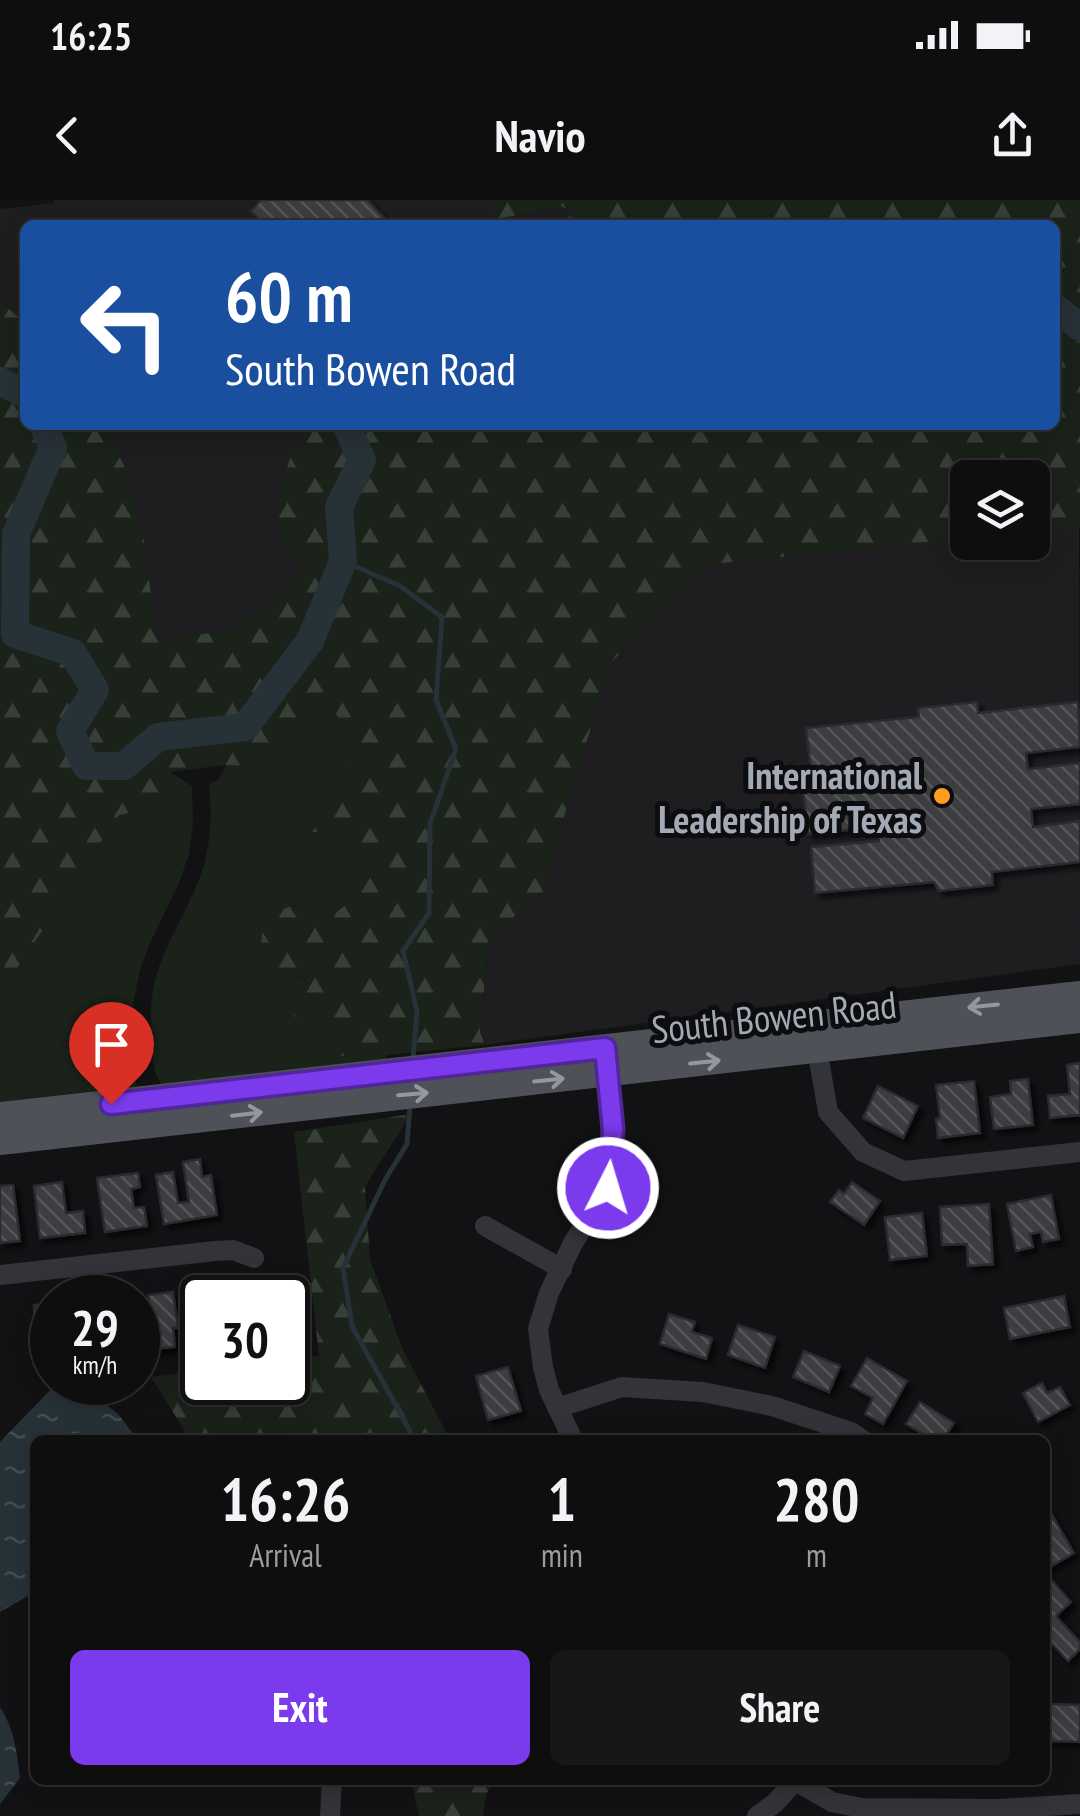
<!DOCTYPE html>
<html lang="en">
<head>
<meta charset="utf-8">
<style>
  :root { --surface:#0e0e0f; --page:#171718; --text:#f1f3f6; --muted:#9b9c9e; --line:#2e2e2f; --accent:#7c3aed }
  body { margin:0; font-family:"PT Sans Narrow",sans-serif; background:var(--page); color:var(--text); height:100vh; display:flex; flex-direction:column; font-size:38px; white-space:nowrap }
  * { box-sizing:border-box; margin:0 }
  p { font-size:32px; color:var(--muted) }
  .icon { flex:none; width:55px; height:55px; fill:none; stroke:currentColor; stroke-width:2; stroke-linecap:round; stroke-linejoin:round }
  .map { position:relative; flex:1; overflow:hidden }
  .side { position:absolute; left:30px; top:1235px; width:1020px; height:350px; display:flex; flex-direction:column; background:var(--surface); border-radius:15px; box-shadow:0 5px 25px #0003,0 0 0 2px var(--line) }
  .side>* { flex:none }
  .top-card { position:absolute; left:20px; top:20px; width:1040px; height:210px; border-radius:15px; box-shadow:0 5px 25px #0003,0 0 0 2px var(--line); background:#1a4fa0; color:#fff; overflow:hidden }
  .fabs { position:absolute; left:950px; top:260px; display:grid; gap:20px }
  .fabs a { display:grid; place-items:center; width:100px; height:100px; border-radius:15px; background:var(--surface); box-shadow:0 5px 25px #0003,0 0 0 2px var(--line); font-size:50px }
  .speed { position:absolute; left:30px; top:1075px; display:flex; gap:20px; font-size:50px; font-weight:700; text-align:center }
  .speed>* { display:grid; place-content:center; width:130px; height:130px; border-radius:50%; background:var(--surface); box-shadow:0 5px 25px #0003,0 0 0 2px var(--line); line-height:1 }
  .speed small { font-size:25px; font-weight:400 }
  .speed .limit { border:5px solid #111; border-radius:15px; background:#fff; color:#111 }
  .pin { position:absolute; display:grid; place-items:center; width:85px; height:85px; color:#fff; margin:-102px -42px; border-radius:50% 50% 50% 0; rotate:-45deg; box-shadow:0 0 10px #0007 }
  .pin .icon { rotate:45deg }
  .me { position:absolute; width:110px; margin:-55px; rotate:5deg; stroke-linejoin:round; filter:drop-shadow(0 0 8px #0008) }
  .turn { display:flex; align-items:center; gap:35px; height:210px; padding:0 40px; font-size:45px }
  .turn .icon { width:130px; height:130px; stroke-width:2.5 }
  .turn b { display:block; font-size:70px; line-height:85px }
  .eta { display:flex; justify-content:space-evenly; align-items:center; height:170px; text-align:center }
  .eta b { font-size:60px; font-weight:800; line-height:70px }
  .button { display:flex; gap:20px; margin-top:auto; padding:20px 40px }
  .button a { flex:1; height:115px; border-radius:15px; background:var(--accent); color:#fff; font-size:40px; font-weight:800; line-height:115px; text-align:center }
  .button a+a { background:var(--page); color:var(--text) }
  .status { display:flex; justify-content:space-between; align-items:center; height:70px; padding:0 50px; background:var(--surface); direction:ltr }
  .status svg { height:28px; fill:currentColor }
  header { display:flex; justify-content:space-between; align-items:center; height:130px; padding:0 40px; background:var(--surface); font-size:45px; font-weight:800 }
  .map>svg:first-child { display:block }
  .built { fill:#1e1e21 }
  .grass { fill:#1a221a }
  .forest { fill:url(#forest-firs) }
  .water { fill:url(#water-ripples) }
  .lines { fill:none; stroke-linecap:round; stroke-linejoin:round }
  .stream { stroke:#273238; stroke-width:5 }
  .river { stroke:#273238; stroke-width:28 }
  .building { fill:url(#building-back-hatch); stroke:#2c2c30; stroke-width:2.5; filter:url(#shadow) }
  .minor { stroke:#333439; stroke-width:20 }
  .major { stroke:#4e5158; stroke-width:28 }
  .oneway { stroke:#9198a2 }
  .route-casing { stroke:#51269a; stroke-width:25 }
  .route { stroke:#7c3aed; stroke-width:18 }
  .poi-dot { fill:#ff9e1e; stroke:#0d0d0f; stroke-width:4 }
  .labels { text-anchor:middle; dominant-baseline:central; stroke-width:10; stroke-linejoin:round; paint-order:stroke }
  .poi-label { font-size:38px; font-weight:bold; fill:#a2aab5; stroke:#0d0d0f; text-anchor:end }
  .street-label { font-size:38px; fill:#a2aab5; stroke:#0d0d0f }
</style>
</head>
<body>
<div class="status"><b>16:25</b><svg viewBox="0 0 49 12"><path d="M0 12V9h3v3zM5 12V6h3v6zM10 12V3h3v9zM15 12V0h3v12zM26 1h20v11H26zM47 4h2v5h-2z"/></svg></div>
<header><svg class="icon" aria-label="back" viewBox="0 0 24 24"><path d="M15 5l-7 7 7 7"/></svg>Navio<svg class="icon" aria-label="share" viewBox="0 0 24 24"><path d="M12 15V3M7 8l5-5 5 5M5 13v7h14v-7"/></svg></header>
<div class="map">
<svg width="1080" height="1616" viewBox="0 0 1080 1616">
  <defs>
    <pattern id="forest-firs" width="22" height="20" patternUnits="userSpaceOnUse" patternTransform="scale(2.5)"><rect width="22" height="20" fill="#1a221a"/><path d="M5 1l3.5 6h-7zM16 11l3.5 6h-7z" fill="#383f39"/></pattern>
    <pattern id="water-ripples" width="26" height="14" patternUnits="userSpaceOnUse" patternTransform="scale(2.5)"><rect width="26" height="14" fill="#273238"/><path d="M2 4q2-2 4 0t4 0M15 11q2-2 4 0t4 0" fill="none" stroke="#434d53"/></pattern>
    <pattern id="building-back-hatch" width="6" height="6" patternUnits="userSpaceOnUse" patternTransform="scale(2.5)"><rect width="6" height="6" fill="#3c3d41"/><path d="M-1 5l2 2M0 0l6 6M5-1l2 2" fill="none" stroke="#55565a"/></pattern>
    <filter id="shadow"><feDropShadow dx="5" dy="5" stdDeviation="2.5" flood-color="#0009"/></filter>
  </defs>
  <rect width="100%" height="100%" fill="#121214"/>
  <g class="built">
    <path d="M54,0h435v3l11,16 61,-14 8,4 1,7 -9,9h-536v98l-25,-22v-92l53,-6z"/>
    <path d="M104,225h201v4l-13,24 -13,85 21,22 1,17 -69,53 -75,10 -14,-99 -19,-75z"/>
    <path d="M1079,327l1,437 -595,81 -5,-13 9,-94 55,-47 18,-67 48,-160 93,-99 264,-27 1,4h64l1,-10z"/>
  </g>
  <g class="grass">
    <path d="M302,507l28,1 19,21 6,29 -16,30 -26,9 14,35 16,13 14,23 2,26 -21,17c-35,-11 -43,-10 -74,9l15,54 24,3 6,12 -1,36 16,-3 15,4 1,30 46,-1 1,5 -225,26c-8,-12 -9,-22 -10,-36 -3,-31 -2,-63 10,-91 12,-31 31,-59 41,-91 8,-27 9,-56 6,-84l9,-4 8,-15 34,1 24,-28z"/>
    <path d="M169,571l23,15 1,39 -4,29 -10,29 -29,60 -10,27 -6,29 -1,22 3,65 -3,2 -29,4 -10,-1 -94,11v-108l119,-179 41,-7z"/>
  </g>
  <g class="forest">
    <path d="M489,0h591v328l-47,4 -1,-54h-64l-1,60 -264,27 -93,99 -48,160 -18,67 -55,47 -9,94 5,13 -99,10 -46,1 -5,-13 4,-17 -15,-4 -16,4 -14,-10 3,-17 12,-10 -5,-12 -25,-3 -19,-22 4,-32c31,-19 39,-20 74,-9l21,-17c-2,-31 -8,-43 -32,-62h-25l-6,-22 17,-13 26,-9 16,-30 -6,-29 -19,-21h-28l-18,30 -24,28 -34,-1 -57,7 -9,36 -41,7 -119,179v-693l25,22v102h79l20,41 20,75 13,99 75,-10 69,-53 -1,-17 -21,-22v-47l13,-38 13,-24v-4h750v-200h-494l9,-10 -1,-5 -8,-4 -62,13 -8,-6z"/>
    <path d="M411,914l-46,72 5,73 32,89 48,92h-265l-2,-12 -32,-51 51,-7v12h86v-22l31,-4 -25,-224z"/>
    <path d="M411,1580h83l-8,15 -3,21h-64z"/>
  </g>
  <g class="water">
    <path d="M58,1182l24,1 15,15 21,16 20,26h-103v152l-35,20v-170z"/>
    <path d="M0,1507c14,21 17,46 20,71l-20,26z"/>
  </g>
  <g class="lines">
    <g class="stream">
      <path d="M343,361l57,25 42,31 -6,83 20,49 -26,75 -1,89 -26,38 14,60 -4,48"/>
      <path d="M410,905l-3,39 -22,36 -42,88 9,58 63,114"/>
    </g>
    <g class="river">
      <path d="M1055,108l25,19"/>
      <path d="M0,181l25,13"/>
      <path d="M43,225l10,22 -37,87 -1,100 58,19 22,37 -25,41 16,35h38l34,-29 87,-10 65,-86 33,-80 -4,-54 23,-47 -16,-35"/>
    </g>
  </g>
  <g class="building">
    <path d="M261,0h106l24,25h-126l-14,-14z"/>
    <path d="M977,502l1,11 100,-11 2,45 -54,6 2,16 52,-6v41l-49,5 2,18 47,-6v41l-88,10 1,13 -54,6 -5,-9 -119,11 -4,-46 68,-6 -1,-14 -70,7 -5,-45 70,-7 -1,-9 -60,6 -6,-51 113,-11 -1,-9z"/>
    <path d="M1080,863v52l-30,3 -2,-22 22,-2 -3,-29z"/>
    <path d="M1028,879l5,46 -39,4 -4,-32 21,-3 -1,-13z"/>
    <path d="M974,881l6,52 -42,5 -2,-19 4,-1 -4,-33z"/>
    <path d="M878,886l40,20 -15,32 -40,-20z"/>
    <path d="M200,959l2,18 9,-2 6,40 -53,9 -8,-49 17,-3 5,31 11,-1 -6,-40z"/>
    <path d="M138,973l2,14 -9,2 3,19 10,-1 3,19 -42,6 -8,-54z"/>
    <path d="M62,982l4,31 17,-2 2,22 -45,5 -6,-52z"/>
    <path d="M852,982l28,19 -16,24 -34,-23 9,-12 5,4z"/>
    <path d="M13,985l7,56 -20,2v-57z"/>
    <path d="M1051,995l8,44 -16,3 -2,-10 -11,2 3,13 -17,4 -9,-47z"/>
    <path d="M989,1004l4,60 -25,2 -1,-22 -25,1 -2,-38z"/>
    <path d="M922,1013l5,43 -37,4 -5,-43z"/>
    <path d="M173,1092l5,36h-5l2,19 -20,2 -7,-54z"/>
    <path d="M1064,1096l6,31 -60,12 -6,-31z"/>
    <path d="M52,1103v18l-17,2 -1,-18z"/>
    <path d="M669,1114l26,8 -3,10 20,6 -6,21 -46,-15z"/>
    <path d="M738,1125l37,12 -10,31 -37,-13z"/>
    <path d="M804,1151l36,15 -11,26 -36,-15z"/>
    <path d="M867,1158l40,23 -24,43 -18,-10 8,-16 -22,-12z"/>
    <path d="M508,1167l13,44 -33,9 -12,-44z"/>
    <path d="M1042,1183l5,10 13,-6 10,18 -32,17 -15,-29z"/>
    <path d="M920,1202l34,21 -11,17h-24l4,-6 -17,-10z"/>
    <path d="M1048,1308l26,45 -26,15 -3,-5v-53z"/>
    <path d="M1046,1374l25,28 -15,14 24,26v7l-12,12 -23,-25z"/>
    <path d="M1050,1504l30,1v37l-31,-1z"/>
  </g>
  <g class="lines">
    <g class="minor">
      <path d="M815,837l13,75 35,40 41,19 176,-19"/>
      <path d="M485,1026l77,43"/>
      <path d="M0,1075l215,-24 18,-1 21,8"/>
      <path d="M557,1208l65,-21 81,5 69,14 79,26 12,8"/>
      <path d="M573,1240l-24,-50 -6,-23 -5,-38 11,-36 24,-50 35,-54 5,-60 -6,-68"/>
      <path d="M794,1580l38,22 30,6 138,1 80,-5"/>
      <path d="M330,1616l2,-36"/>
      <path d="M757,1616l18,-13 20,-22"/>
    </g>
    <g class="major">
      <path d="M0,916l1080,-121"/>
      <path d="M0,941l1080,-122"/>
    </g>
  </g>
  <defs><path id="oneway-shaft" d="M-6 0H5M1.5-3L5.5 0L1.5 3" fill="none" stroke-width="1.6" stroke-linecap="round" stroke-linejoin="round" transform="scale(2.5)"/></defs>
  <g class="oneway">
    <use href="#oneway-shaft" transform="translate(983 806) rotate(174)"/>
    <use href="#oneway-shaft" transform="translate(705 862) rotate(-6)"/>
    <use href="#oneway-shaft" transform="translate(549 880) rotate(-6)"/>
    <use href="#oneway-shaft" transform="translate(413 894) rotate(-5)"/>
    <use href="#oneway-shaft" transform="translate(247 914) rotate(-7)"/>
  </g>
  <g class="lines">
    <g class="route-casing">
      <path id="route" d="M111,904l494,-56 8,81 -5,59"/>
    </g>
    <use href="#route" class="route"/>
  </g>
  <circle class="poi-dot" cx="942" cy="596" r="10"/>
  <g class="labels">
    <g class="poi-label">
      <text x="922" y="574">International<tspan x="922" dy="44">Leadership of Texas</tspan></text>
    </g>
    <g class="street-label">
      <text transform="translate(774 816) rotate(-6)">South Bowen Road</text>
    </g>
  </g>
</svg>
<div class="fabs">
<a><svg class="icon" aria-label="layers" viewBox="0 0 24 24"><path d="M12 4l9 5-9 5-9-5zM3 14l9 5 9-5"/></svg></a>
</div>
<div class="speed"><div>29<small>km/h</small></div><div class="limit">30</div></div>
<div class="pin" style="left:111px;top:904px;background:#d93025"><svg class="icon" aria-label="arrive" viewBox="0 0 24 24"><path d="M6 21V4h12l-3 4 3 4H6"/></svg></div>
<svg class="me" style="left:608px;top:988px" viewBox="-20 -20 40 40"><circle r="17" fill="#7c3aed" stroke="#fff" stroke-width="3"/><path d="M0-11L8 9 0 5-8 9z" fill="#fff"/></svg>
<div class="top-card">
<div class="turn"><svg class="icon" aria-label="left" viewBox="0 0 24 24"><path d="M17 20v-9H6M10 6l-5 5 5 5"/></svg><div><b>60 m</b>South Bowen Road</div></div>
</div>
<section class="side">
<div class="eta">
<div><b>16:26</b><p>Arrival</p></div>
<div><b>1</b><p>min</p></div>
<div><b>280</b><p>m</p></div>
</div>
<div class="button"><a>Exit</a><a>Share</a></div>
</section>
</div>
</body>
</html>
